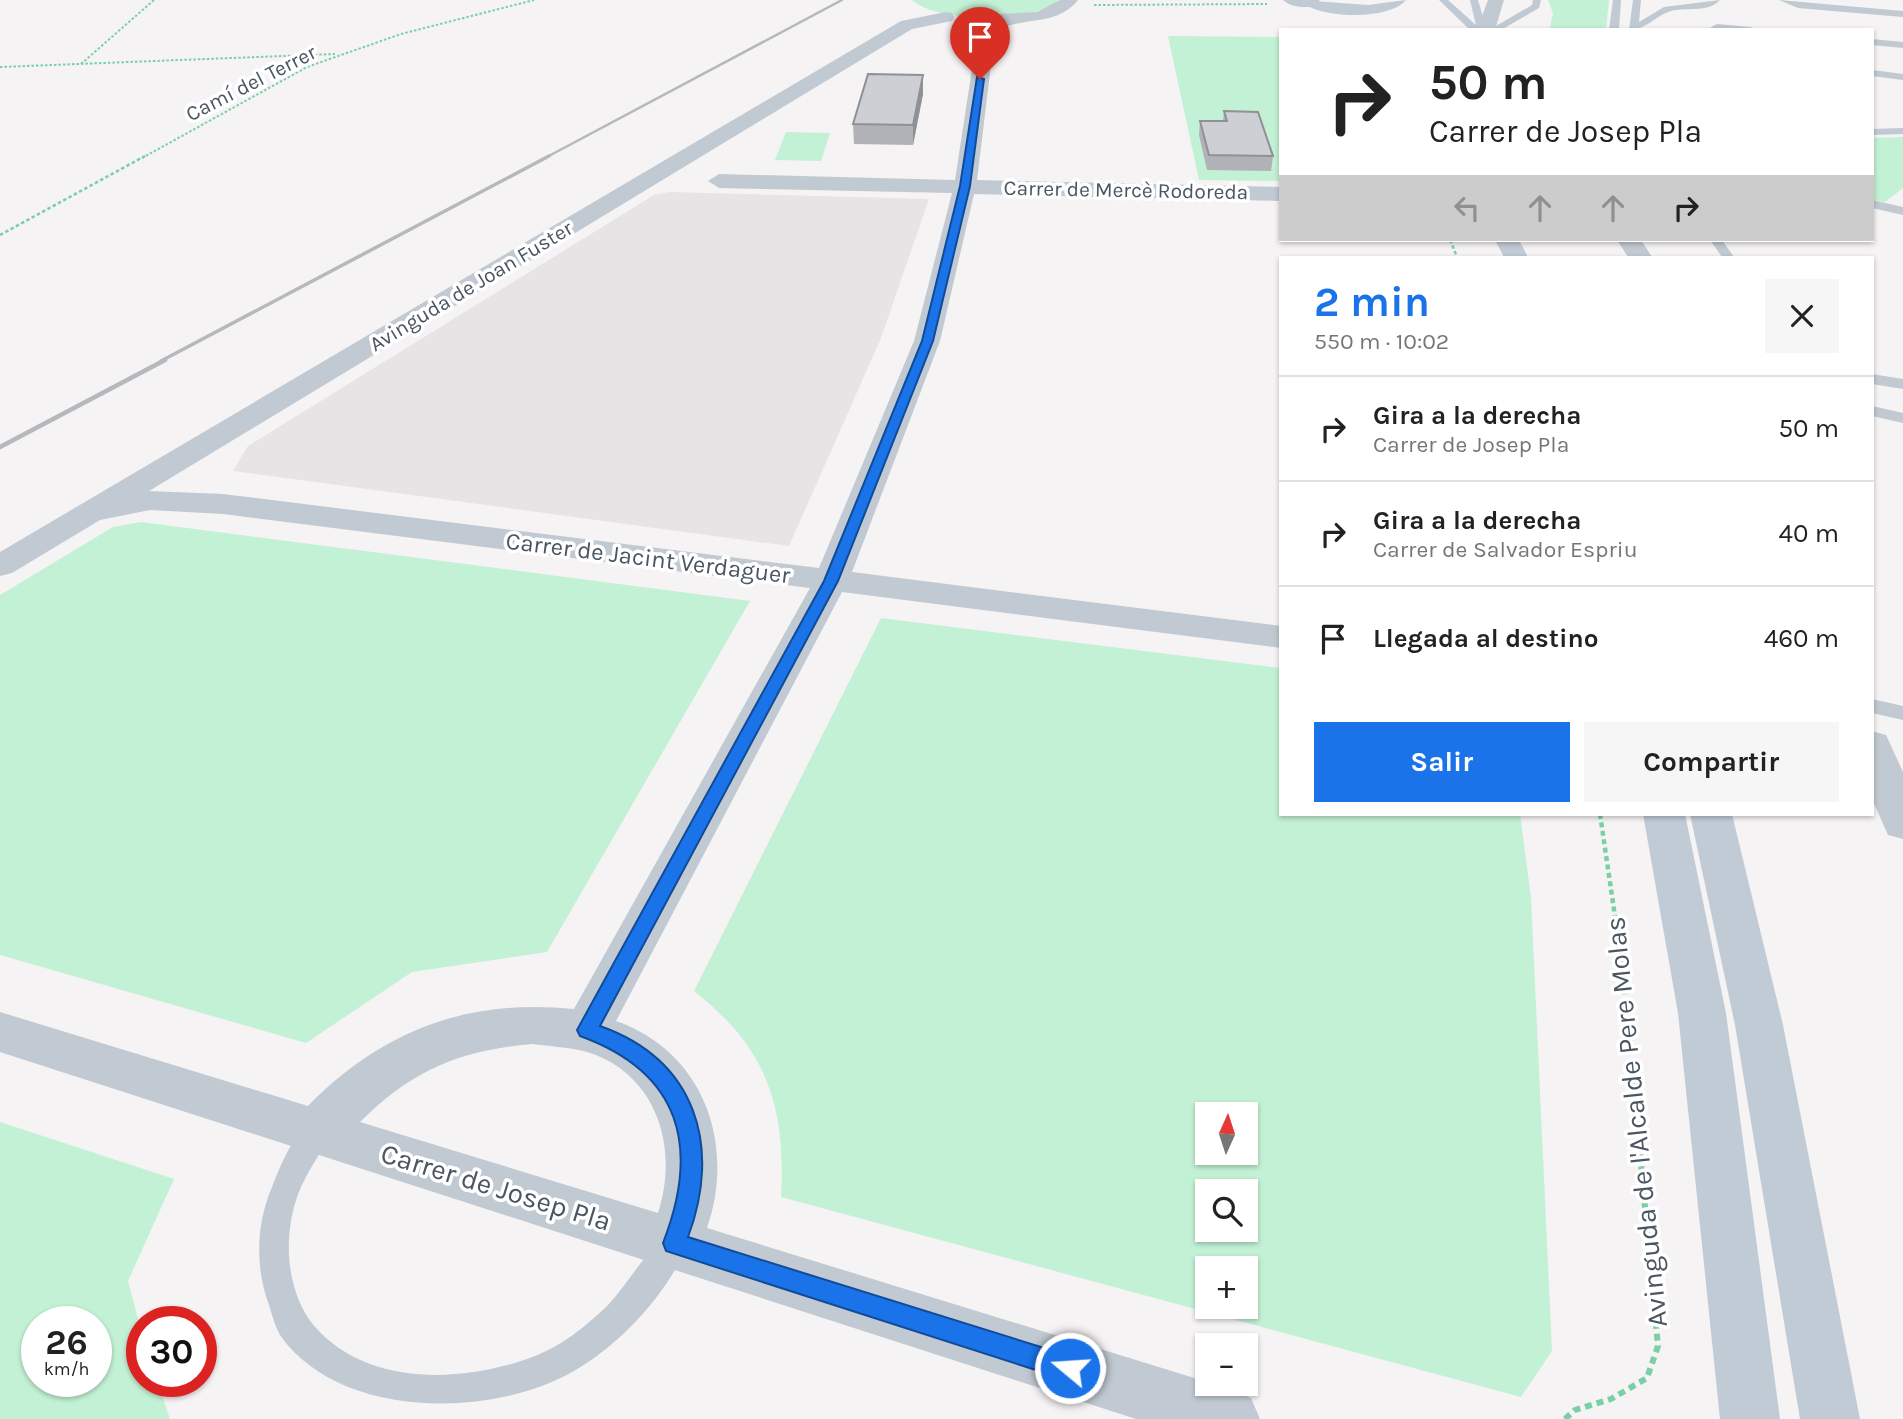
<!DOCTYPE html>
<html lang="es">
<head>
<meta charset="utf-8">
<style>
  :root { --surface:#fff; --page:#f6f6f6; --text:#222; --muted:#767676; --line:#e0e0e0; --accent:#1a73e8 }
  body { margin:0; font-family:Karla,sans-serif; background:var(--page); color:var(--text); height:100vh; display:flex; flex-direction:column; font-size:26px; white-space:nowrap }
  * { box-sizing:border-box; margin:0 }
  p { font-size:23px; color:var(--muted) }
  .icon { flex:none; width:38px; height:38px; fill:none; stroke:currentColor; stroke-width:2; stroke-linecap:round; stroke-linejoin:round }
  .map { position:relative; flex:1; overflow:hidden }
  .sheet { position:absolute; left:1279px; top:256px; width:595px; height:560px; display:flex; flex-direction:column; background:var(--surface); border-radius:0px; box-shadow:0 2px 5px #0004 }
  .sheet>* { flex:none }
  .guide { position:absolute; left:1279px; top:28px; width:595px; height:214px; border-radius:0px; box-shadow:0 2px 5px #0004; background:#fff; color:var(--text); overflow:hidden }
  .needle { width:46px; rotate:3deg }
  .tools { position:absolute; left:1195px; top:1102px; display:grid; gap:14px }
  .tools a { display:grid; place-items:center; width:63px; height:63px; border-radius:0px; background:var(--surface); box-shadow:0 2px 5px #0004; font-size:35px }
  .speed { position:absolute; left:21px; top:1306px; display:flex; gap:14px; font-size:35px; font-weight:700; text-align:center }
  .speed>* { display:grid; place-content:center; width:91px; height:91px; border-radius:50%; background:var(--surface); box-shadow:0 2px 5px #0004; line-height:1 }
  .speed small { font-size:18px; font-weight:400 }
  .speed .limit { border:10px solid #d22; background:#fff; color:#111 }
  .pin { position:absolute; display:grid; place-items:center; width:60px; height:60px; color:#fff; margin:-72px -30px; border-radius:50% 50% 50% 0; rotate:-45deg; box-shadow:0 0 7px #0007 }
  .pin .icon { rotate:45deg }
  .me { position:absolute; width:77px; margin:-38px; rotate:288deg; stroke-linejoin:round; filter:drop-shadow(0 0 5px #0008) }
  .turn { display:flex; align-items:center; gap:24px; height:147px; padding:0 35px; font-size:32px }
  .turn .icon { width:91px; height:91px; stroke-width:2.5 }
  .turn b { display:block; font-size:49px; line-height:60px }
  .lanes { display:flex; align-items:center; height:66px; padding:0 35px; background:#0003; justify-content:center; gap:35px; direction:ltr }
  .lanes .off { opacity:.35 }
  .round { display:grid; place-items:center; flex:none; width:74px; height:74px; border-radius:0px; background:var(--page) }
  .headline { display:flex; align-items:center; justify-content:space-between; height:119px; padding:0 35px }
  h1 { font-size:42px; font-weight:700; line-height:52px; color:var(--accent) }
  .primary-button { display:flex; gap:14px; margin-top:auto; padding:14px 35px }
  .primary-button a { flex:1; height:80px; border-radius:0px; background:var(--accent); color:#fff; font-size:28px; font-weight:700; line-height:80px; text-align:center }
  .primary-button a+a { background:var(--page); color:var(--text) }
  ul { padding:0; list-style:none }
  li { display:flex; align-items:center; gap:21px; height:105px; padding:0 35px; border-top:2px solid var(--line) }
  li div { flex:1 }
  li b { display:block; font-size:26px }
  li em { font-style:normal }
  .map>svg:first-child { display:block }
  .education { fill:#e6e4e5 }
  .green { fill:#c3f1d5; fill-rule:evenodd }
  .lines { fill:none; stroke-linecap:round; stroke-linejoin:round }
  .path-far3 { stroke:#7ad0a6; stroke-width:2; stroke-dasharray:2.5 2; stroke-linecap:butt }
  .path-far2 { stroke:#7ad0a6; stroke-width:2.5; stroke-dasharray:3.5 2.5; stroke-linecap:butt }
  .path-far1 { stroke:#7ad0a6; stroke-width:4.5; stroke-dasharray:5 3.5; stroke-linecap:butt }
  .path { stroke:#7ad0a6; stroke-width:6; stroke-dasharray:7 5; stroke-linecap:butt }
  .lane { fill:#c1cad2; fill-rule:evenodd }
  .street { fill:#c1cad2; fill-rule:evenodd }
  .secondary { fill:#c1cbd6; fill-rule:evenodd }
  .rail-far2 { stroke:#b5b8bd; stroke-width:2.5 }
  .rail-far1 { stroke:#b5b8bd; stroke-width:3.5 }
  .rail { stroke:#b5b8bd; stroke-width:4.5 }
  .wall { fill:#b0b2b7 }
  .shaded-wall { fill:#909195 }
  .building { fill:#cdcfd5; stroke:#909195; stroke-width:2 }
  .route { fill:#1a73e8; stroke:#114b97; stroke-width:2 }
  .labels { text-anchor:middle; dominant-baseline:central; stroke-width:7; stroke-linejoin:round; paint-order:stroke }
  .far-street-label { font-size:21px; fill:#4a5661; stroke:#fff }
  .street-label { font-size:24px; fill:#4a5661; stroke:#fff }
  .near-street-label { font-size:28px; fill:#4a5661; stroke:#fff }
</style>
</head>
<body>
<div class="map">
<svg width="1903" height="1419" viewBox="0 0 1903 1419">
  <rect width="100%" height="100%" fill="#f5f3f3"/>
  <path class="education" d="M669,192l260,7 -48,139 -92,208 -556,-75 15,-25 406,-251z"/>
  <g class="green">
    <path d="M912,0h147c-24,24 -122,23 -147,0z"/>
    <path d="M1548,0h61l-3,30h-54l-2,-2 3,-15z"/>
    <path d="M1168,36l113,1v144l-82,-1z"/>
    <path d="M786,132l44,1 -9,28 -46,-1z"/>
    <path d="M1903,137v51l-18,14 -12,-2v-62z"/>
    <path d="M141,522l609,79 -203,351 -135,20 -106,71 -306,-88v-360l113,-68z"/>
    <path d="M881,618l400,50v146h239l11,84 21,453 -31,46 -740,-200c5,-91 -14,-149 -87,-206zM1208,1115h38v38h-38zM1208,1192h38v38h-38zM1208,1269h38v38h-38z"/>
    <path d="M0,1122l174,57 -46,102 14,53v47h15l13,38h-170zM37,1321h59v60h-59z"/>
  </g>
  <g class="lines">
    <g class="path-far3">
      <path d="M1094,5l173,-1"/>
      <path d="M81,64l73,-64"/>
      <path d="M0,67l335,-13"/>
      <path d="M142,158l165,-91 94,-33 133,-34"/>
    </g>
    <g class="path-far2">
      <path d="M0,235l145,-79"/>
      <path d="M1450,240l7,17"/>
    </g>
    <path class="path-far1" d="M1600,814l23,157"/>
    <path class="path" d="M1565,1419l10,-9 36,-11 36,-21 11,-32 -35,-376"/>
    <g class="lane">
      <path d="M1439,0h9l28,25 -6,-25h8l9,30h-17z"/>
      <path d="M1533,0h8l-2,8 -38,22h-12l43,-25z"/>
      <path d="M1613,0h8l-2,30h-10z"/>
      <path d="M1633,0h8l-2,22 25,-15 56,-7c-12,13 -33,7 -49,11 -16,5 -25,19 -42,19z"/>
      <path d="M1779,0l124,11v6l-105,-9z"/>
      <path d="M1717,24l34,3 5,3h-50z"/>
      <path d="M1872,39l31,3v6l-31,-3z"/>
      <path d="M1872,70l31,4v6l-31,-4z"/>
      <path d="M1903,128v6l-31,1v-6z"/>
      <path d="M1872,200l31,7v8l-31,-7z"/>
      <path d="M1710,240h12l12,17h-12z"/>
      <path d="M1872,374l31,5v10l-31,-5z"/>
      <path d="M1872,406l31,7v10l-31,-7z"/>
      <path d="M1872,699l31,7v14l-31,-7z"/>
      <path d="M318,1119l10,3 4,9c-9,19 -22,36 -31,56 -19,43 -17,105 15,141 53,59 149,55 219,28 26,-10 50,-29 70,-48 19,-18 51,-72 69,-79l11,4 4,10c-23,52 -67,100 -115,128 -83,48 -236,48 -294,-36 -5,-9 -8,-20 -11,-30 -14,-37 -13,-81 3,-118 9,-22 23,-60 46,-68z"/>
    </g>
    <g class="street">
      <path d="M1060,0h18c-22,28 -57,15 -83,32l-18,148 304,7v14l-307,-7 -34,147 -88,231 429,54v22l-439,-56 -226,429c88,31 120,123 91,207l523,161 21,9 9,21h-124l-1136,-367v-40l308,94c74,-76 161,-108 266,-97l236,-421 -587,-74 -73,-4 -50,10 -88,53 -12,3v-24l901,-531 45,-9 6,1 2,4 -2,4 -40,8 -763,462 74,3 596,74 95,-227 38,-148 -233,-5 -11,-7 11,-7 236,6 23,-150 5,-5 -11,-1 -2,-4 8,-5 59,-3zM532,1044c22,3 43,3 64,11 64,26 82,97 62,158l-298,-91c52,-52 100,-72 172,-78z"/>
      <path d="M1283,0h36l1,2c-8,8 -29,6 -37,-2z"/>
      <path d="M1488,0h16l-9,30h-18z"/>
      <path d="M1617,240h24l11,17h-24z"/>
      <path d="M1872,731l14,4 17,37v67l-15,-4 -16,-36z"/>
    </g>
    <g class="secondary">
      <path d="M1299,0l69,5 38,-5c-17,21 -89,19 -107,0z"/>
      <path d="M1495,240h24l9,17h-24z"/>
      <path d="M1643,814h42l41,199 54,406h-60l-42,-406z"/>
      <path d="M1690,814h42l51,211 77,394h-60l-65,-394z"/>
    </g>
    <path class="rail-far2" d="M545,158l297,-158"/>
    <path class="rail-far1" d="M161,361l388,-205"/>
    <path class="rail" d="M0,447l165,-87"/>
  </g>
  <g class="wall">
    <path d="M923,75v19l-10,51 -59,-1 -1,-20z"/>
    <path d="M1224,111l49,45 -2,15 -64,-1 -8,-35 1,-14h23z"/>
  </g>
  <path class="shaded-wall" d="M923,75v19l-10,51v-20z"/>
  <g class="building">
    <path d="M868,74l55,1 -10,50 -60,-1z"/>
    <path d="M1224,111l34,1 15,44 -64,-1 -9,-34h27z"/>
  </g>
  <path class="route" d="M977,77l7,2 -14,107 -37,155 -95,240 -238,445c96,34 122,120 88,211l382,119 8,4 4,8 -4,9 -8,4 -404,-130 -3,-8c37,-95 19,-170 -83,-207l-3,-6 247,-449 98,-240 38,-155z"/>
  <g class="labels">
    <g class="far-street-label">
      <text transform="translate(251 83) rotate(-27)">Camí del Terrer</text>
      <text transform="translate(1126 190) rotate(1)">Carrer de Mercè Rodoreda</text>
      <text transform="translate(471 286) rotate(-31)">Avinguda de Joan Fuster</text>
    </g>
    <g class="street-label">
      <text transform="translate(648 558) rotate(7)">Carrer de Jacint Verdaguer</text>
    </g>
    <g class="near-street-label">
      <text transform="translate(1636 1122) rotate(-96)">Avinguda de l'Alcalde Pere Molas</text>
      <text transform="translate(496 1187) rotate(17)">Carrer de Josep Pla</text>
    </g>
  </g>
</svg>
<div class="tools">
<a><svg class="needle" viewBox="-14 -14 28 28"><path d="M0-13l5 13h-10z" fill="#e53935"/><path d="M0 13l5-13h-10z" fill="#767676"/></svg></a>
<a><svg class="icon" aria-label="search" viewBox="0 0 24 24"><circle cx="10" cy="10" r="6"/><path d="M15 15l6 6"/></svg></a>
<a>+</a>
<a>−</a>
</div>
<div class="speed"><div>26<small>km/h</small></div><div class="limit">30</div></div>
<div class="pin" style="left:980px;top:79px;background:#d93025"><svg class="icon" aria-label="arrive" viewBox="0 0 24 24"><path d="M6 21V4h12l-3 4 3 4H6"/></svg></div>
<svg class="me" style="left:1070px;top:1368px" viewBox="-20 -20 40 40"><circle r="17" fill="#1a73e8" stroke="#fff" stroke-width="3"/><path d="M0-11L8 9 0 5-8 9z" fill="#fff"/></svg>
<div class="guide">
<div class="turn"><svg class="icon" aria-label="right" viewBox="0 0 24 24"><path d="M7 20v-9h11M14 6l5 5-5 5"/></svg><div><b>50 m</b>Carrer de Josep Pla</div></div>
<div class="lanes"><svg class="icon off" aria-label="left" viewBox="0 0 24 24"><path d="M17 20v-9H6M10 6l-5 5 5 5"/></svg><svg class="icon off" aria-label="ahead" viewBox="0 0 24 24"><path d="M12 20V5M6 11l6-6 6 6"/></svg><svg class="icon off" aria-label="ahead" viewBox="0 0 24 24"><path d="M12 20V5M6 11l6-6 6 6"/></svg><svg class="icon" aria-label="right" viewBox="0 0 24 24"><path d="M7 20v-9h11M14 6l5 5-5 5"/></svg></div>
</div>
<section class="sheet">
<div class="headline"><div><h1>2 min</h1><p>550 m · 10:02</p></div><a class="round"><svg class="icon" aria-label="close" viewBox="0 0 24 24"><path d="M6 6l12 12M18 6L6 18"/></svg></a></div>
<ul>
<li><svg class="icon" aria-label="right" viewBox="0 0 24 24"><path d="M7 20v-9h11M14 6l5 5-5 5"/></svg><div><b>Gira a la derecha</b><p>Carrer de Josep Pla</p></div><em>50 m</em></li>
<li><svg class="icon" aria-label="right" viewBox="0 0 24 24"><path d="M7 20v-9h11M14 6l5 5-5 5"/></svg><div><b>Gira a la derecha</b><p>Carrer de Salvador Espriu</p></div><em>40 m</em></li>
<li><svg class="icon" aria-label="arrive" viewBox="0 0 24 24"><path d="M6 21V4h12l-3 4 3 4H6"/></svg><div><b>Llegada al destino</b></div><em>460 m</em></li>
</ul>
<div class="primary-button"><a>Salir</a><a>Compartir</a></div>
</section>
</div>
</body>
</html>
